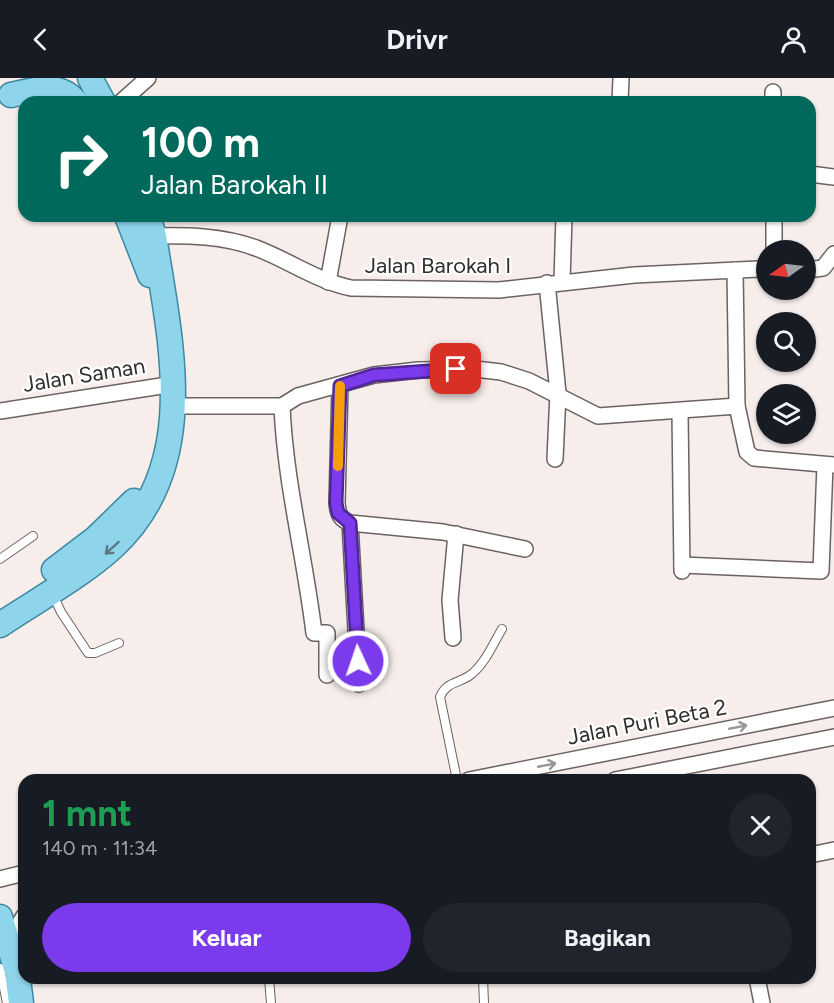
<!DOCTYPE html>
<html lang="id">
<head>
<meta charset="utf-8">
<style>
  :root { --surface:#171b24; --page:#20242c; --text:#f1f3f6; --muted:#9ea1a6; --accent:#7c3aed }
  body { margin:0; font-family:Figtree,sans-serif; background:var(--page); color:var(--text); height:100vh; display:flex; flex-direction:column; font-size:22px; white-space:nowrap }
  * { box-sizing:border-box; margin:0 }
  p { font-size:20px; color:var(--muted) }
  .icon { flex:none; width:33px; height:33px; fill:none; stroke:currentColor; stroke-width:2; stroke-linecap:round; stroke-linejoin:round }
  .map { position:relative; flex:1; overflow:hidden }
  .side { position:absolute; left:18px; top:696px; width:798px; height:210px; display:flex; flex-direction:column; background:var(--surface); border-radius:18px; box-shadow:0 2px 4px #0004 }
  .side>* { flex:none }
  .hud { position:absolute; left:18px; top:18px; width:798px; height:126px; border-radius:18px; box-shadow:0 2px 4px #0004; background:#00695c; color:#fff; overflow:hidden }
  .needle { width:39px; rotate:256deg }
  .buttons { position:absolute; left:756px; top:162px; display:grid; gap:12px }
  .buttons a { display:grid; place-items:center; width:60px; height:60px; border-radius:50%; background:var(--surface); box-shadow:0 2px 4px #0004; font-size:30px }
  .pin { position:absolute; display:grid; place-items:center; width:51px; height:51px; color:#fff; margin:-26px; border-radius:12px; box-shadow:0 3px 9px #0006 }
  .me { position:absolute; width:66px; margin:-33px; rotate:357deg; stroke-linejoin:round; filter:drop-shadow(0 0 4px #0008) }
  .turn { display:flex; align-items:center; gap:21px; height:126px; padding:0 24px; font-size:27px }
  .turn .icon { width:78px; height:78px; stroke-width:2.5 }
  .turn b { display:block; font-size:42px; line-height:51px }
  .round { display:grid; place-items:center; flex:none; width:63px; height:63px; border-radius:32px; background:var(--page) }
  .overview { display:flex; align-items:center; justify-content:space-between; height:102px; padding:0 24px }
  h1 { font-size:36px; font-weight:700; line-height:45px; color:#1e9e55 }
  .cta { display:flex; gap:12px; margin-top:auto; padding:12px 24px }
  .cta a { flex:1; height:69px; border-radius:36px; background:var(--accent); color:#fff; font-size:24px; font-weight:700; line-height:69px; text-align:center }
  .cta a+a { background:var(--page); color:var(--text) }
  header { display:flex; justify-content:space-between; align-items:center; height:78px; padding:0 24px; background:var(--surface); font-size:27px; font-weight:700 }
  .map>svg:first-child { display:block }
  .lines { fill:none; stroke-linecap:round; stroke-linejoin:round }
  .lane-casing { stroke:#6a6361; stroke-width:10 }
  .street-casing { stroke:#6a6361; stroke-width:18 }
  .primary-casing { stroke:#3c88a1; stroke-width:27 }
  .lane { stroke:#fff; stroke-width:8 }
  .street { stroke:#fff; stroke-width:15 }
  .primary { stroke:#8ed5ec; stroke-width:24 }
  .oneway { stroke:#5b7983 }
  .oneway2 { stroke:#989696 }
  .route-casing { stroke:#51269a; stroke-width:15 }
  .route { stroke:#7c3aed; stroke-width:10 }
  .slow { stroke:#f59e0b; stroke-width:10 }
  .labels { text-anchor:middle; dominant-baseline:central; stroke-width:4.5; stroke-linejoin:round; paint-order:stroke }
  .street-label { font-size:22px; fill:#312e2d; stroke:#fff }
</style>
</head>
<body>
<header><svg class="icon" aria-label="back" viewBox="0 0 24 24"><path d="M15 5l-7 7 7 7"/></svg>Drivr<svg class="icon" aria-label="person" viewBox="0 0 24 24"><circle cx="12" cy="8" r="4"/><path d="M4 21q1-7 8-7t8 7"/></svg></header>
<div class="map">
<svg width="834" height="925" viewBox="0 0 834 925">
  <rect width="100%" height="100%" fill="#f7eeeb"/>
  <g class="lines">
    <g class="lane-casing">
      <g id="lane">
        <path d="M0,481l33,-23"/>
        <path d="M53,517l8,17 27,41h7l24,-10"/>
        <path d="M457,702l-17,-83c6,-15 17,-13 29,-21 15,-10 24,-32 33,-47"/>
        <path d="M0,890l7,35"/>
        <path d="M269,900l2,25"/>
        <path d="M483,900l1,25"/>
      </g>
    </g>
    <g class="street-casing">
      <g id="street">
        <path d="M121,24l27,-24"/>
        <path d="M620,24l1,-24"/>
        <path d="M773,24v-10"/>
        <path d="M810,96l24,3"/>
        <path d="M774,138v34"/>
        <path d="M154,158c34,-1 70,0 102,12 32,12 61,33 95,40l148,2 135,-15 124,-6 8,2"/>
        <path d="M735,192l2,136"/>
        <path d="M806,192l17,-2 11,-14"/>
        <path d="M562,203l2,-65"/>
        <path d="M328,204l12,-66"/>
        <path d="M547,205l11,110 -3,66"/>
        <path d="M340,308l-3,117c1,11 3,16 13,20l93,9 82,17"/>
        <path d="M174,328h108l16,-10 76,-21 44,-5 57,-1 26,3 28,9 69,35 139,-10 10,46 7,6 80,7"/>
        <path d="M282,328c3,76 23,151 32,227h13v42"/>
        <path d="M0,333l174,-27"/>
        <path d="M680,334l2,159"/>
        <path d="M350,445l9,161"/>
        <path d="M682,487l139,6 4,-106"/>
        <path d="M453,560l-3,-38 6,-66"/>
        <path d="M469,702l365,-72"/>
        <path d="M615,702l219,-43"/>
        <path d="M810,777l24,-5"/>
        <path d="M0,801l24,-6"/>
        <path d="M9,863l15,-25"/>
        <path d="M757,900l5,25"/>
      </g>
    </g>
    <g class="primary-casing">
      <g id="primary">
        <path d="M90,0l13,24"/>
        <path d="M11,17c24,-5 47,-14 65,7"/>
        <path d="M127,138l23,59"/>
        <path d="M54,492l42,-32 38,-37"/>
        <path d="M0,547c37,-25 80,-48 113,-78 89,-82 57,-207 41,-311l-6,-20"/>
        <path d="M0,839l17,54 4,32"/>
      </g>
    </g>
    <use href="#lane" class="lane"/>
    <use href="#street" class="street"/>
    <use href="#primary" class="primary"/>
  </g>
  <defs><path id="oneway-shaft" d="M-6 0H5M1.5-3L5.5 0L1.5 3" fill="none" stroke-width="1.6" stroke-linecap="round" stroke-linejoin="round" transform="scale(1.5)"/></defs>
  <use class="oneway" href="#oneway-shaft" transform="translate(112 470) rotate(138)"/>
  <g class="oneway2">
    <use href="#oneway-shaft" transform="translate(738 649) rotate(-11)"/>
    <use href="#oneway-shaft" transform="translate(547 687) rotate(-11)"/>
  </g>
  <g class="lines">
    <g class="route-casing">
      <path id="route" d="M358,583l-8,-138 -12,-10 -2,-10 4,-117 34,-11 82,-6"/>
    </g>
    <use href="#route" class="route"/>
    <path class="slow" d="M338,388l2,-80"/>
  </g>
  <g class="labels">
    <g class="street-label">
      <text x="438" y="187">Jalan Barokah I</text>
      <text transform="translate(84 297) rotate(-9)">Jalan Saman</text>
      <text transform="translate(647 644) rotate(-11)">Jalan Puri Beta 2</text>
    </g>
  </g>
</svg>
<div class="buttons">
<a><svg class="needle" viewBox="-14 -14 28 28"><path d="M0-13l5 13h-10z" fill="#e53935"/><path d="M0 13l5-13h-10z" fill="#9ea1a6"/></svg></a>
<a><svg class="icon" aria-label="search" viewBox="0 0 24 24"><circle cx="10" cy="10" r="6"/><path d="M15 15l6 6"/></svg></a>
<a><svg class="icon" aria-label="layers" viewBox="0 0 24 24"><path d="M12 4l9 5-9 5-9-5zM3 14l9 5 9-5"/></svg></a>
</div>
<div class="pin" style="left:456px;top:291px;background:#d93025"><svg class="icon" aria-label="arrive" viewBox="0 0 24 24"><path d="M6 21V4h12l-3 4 3 4H6"/></svg></div>
<svg class="me" style="left:358px;top:583px" viewBox="-20 -20 40 40"><circle r="17" fill="#7c3aed" stroke="#fff" stroke-width="3"/><path d="M0-11L8 9 0 5-8 9z" fill="#fff"/></svg>
<div class="hud">
<div class="turn"><svg class="icon" aria-label="right" viewBox="0 0 24 24"><path d="M7 20v-9h11M14 6l5 5-5 5"/></svg><div><b>100 m</b>Jalan Barokah II</div></div>
</div>
<section class="side">
<div class="overview"><div><h1>1 mnt</h1><p>140 m · 11:34</p></div><a class="round"><svg class="icon" aria-label="close" viewBox="0 0 24 24"><path d="M6 6l12 12M18 6L6 18"/></svg></a></div>
<div class="cta"><a>Keluar</a><a>Bagikan</a></div>
</section>
</div>
</body>
</html>
